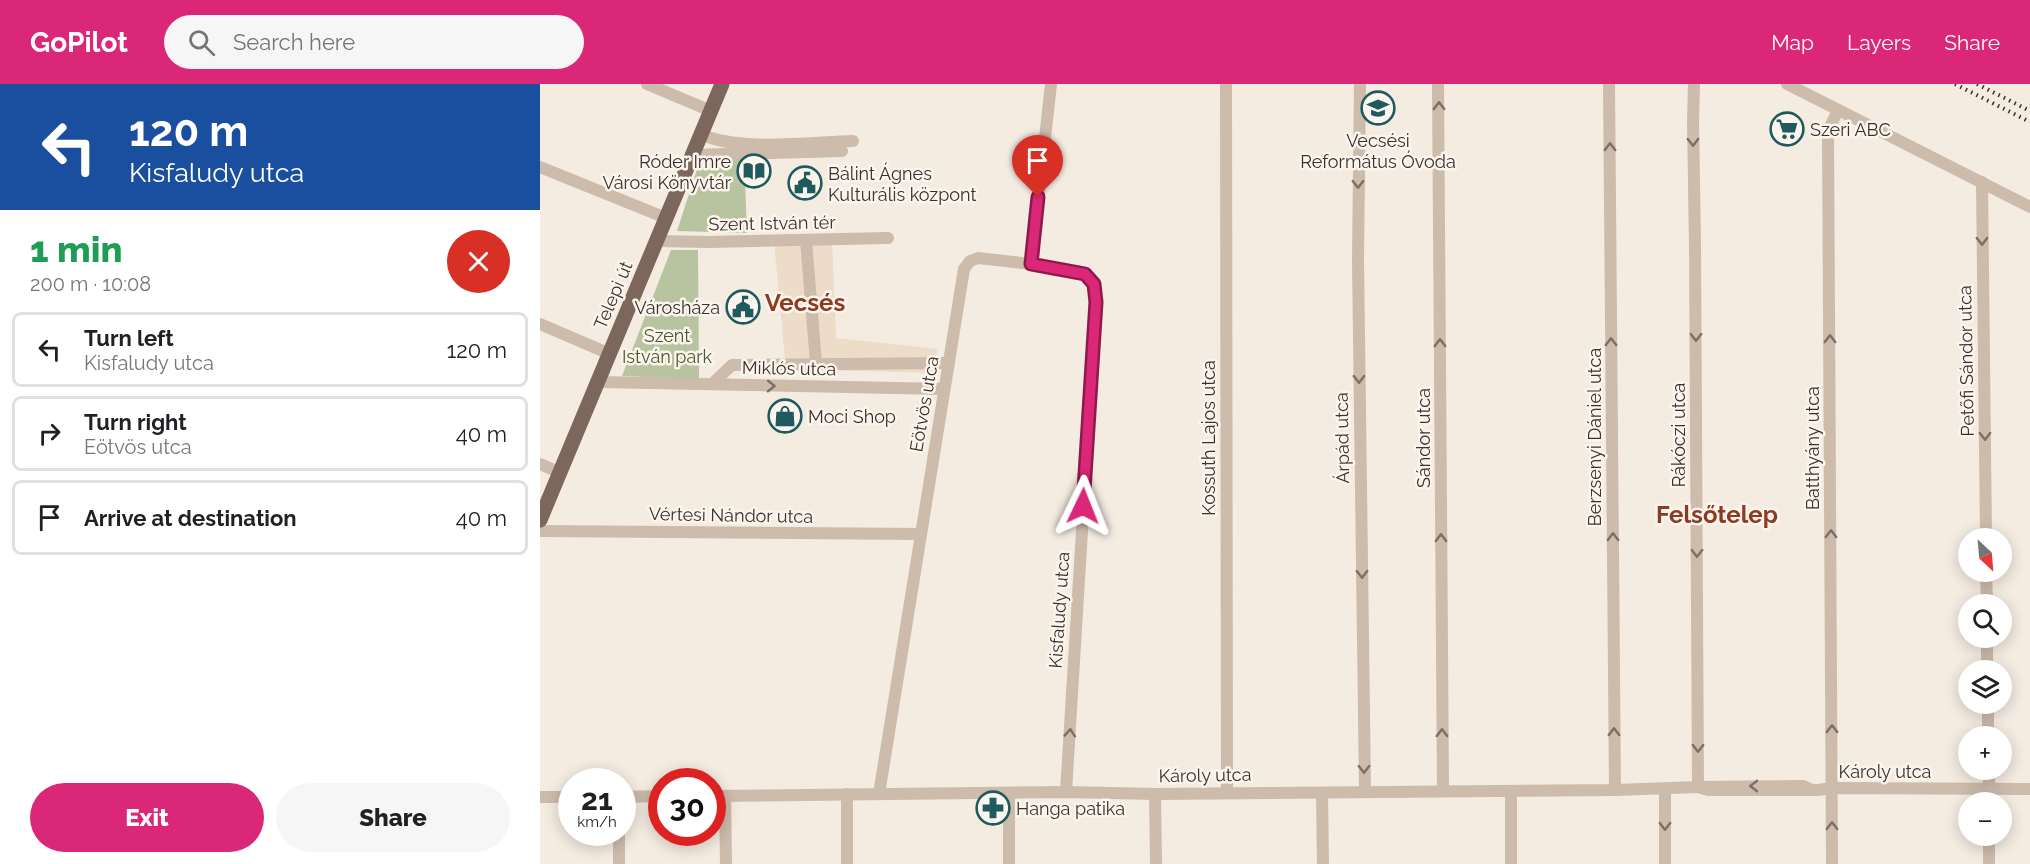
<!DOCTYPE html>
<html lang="en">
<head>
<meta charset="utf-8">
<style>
  :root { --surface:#fff; --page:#f6f6f6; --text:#202124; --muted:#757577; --line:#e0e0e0; --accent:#db2777 }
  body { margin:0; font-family:Raleway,sans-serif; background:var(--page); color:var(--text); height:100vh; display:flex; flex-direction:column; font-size:22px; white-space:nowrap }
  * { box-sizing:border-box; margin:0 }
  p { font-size:20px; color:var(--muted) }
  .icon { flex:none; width:33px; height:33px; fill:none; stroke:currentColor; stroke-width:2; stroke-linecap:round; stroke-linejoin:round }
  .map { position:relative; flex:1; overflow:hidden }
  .drawer { display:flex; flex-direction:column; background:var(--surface); width:540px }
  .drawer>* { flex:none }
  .banner { background:#1a4fa0; color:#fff; overflow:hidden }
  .needle { width:39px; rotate:154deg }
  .controls { position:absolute; left:1418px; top:444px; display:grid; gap:12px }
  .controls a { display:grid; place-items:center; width:54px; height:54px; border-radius:50%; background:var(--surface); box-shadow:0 3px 15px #0003; font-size:30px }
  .speed { position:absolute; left:18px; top:684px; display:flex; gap:12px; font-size:30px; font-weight:700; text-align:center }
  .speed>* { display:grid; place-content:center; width:78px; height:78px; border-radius:50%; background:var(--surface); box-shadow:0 3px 15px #0003; line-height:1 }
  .speed small { font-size:15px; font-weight:400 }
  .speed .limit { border:9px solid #d22; background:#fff; color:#111 }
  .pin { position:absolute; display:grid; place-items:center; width:51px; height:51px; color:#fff; margin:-62px -26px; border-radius:50% 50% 50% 0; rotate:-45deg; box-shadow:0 0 6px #0007 }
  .pin .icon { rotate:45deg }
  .me { position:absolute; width:66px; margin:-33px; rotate:2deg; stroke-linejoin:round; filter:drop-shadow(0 0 4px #0008) }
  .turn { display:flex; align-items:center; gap:21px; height:126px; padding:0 30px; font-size:27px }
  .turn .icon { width:78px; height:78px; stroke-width:2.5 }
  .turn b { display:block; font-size:42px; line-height:51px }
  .round { display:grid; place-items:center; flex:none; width:63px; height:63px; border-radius:32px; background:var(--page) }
  .head { display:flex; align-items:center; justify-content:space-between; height:102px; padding:0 30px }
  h1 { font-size:36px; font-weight:800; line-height:45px; color:#1e9e55 }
  .action { display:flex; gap:12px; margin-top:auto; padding:12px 30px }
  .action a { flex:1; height:69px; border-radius:36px; background:var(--accent); color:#fff; font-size:24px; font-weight:800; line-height:69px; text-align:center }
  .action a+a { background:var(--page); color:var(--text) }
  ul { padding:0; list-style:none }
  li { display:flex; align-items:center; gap:18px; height:75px; margin:0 12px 9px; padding:0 18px; border:3px solid var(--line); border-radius:9px }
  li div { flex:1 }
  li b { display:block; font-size:22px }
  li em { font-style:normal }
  header { display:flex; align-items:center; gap:36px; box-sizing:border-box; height:84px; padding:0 30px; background:var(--accent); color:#fff }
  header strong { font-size:28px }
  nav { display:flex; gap:33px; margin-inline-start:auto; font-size:21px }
  .search { width:420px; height:54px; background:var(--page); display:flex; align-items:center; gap:15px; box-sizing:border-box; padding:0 21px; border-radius:33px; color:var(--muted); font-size:22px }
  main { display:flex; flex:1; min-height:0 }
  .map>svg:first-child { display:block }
  .green { fill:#b8c4a0 }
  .plaza { fill:#ecdcc8 }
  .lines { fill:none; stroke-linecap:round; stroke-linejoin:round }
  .minor { stroke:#cdbbac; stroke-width:12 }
  .major { stroke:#7d675c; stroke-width:15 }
  .rail { stroke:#3b302b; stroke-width:4; stroke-dasharray:1.5 4.5; stroke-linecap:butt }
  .oneway { stroke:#7d6f65 }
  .route-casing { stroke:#8e194d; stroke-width:15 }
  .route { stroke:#db2777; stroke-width:10 }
  .labels { text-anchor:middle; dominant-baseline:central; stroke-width:5; stroke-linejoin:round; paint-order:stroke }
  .poi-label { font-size:18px; fill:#3b302b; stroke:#fbf5ee; text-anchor:start }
  .street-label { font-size:18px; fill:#3b302b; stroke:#fbf5ee }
  .park-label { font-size:18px; fill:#4a5a2e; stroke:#fbf5ee }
  .district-label { font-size:24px; font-weight:bold; fill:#8c3b22; stroke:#fbf5ee }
</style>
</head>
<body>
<header>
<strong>GoPilot</strong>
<div class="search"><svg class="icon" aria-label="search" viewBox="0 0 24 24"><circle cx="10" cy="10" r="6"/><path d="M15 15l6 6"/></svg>Search here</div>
<nav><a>Map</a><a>Layers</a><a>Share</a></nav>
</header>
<main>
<section class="drawer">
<div class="banner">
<div class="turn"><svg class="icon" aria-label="left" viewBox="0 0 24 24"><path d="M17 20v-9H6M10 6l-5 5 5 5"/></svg><div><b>120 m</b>Kisfaludy utca</div></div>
</div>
<div class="head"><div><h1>1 min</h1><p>200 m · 10:08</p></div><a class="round" style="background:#d93025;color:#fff"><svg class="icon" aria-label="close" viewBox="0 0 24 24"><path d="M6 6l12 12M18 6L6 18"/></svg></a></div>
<ul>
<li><svg class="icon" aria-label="left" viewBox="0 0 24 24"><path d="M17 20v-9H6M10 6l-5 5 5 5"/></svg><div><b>Turn left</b><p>Kisfaludy utca</p></div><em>120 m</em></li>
<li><svg class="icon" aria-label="right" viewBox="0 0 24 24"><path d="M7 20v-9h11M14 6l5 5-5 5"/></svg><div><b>Turn right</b><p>Eötvös utca</p></div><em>40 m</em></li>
<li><svg class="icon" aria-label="arrive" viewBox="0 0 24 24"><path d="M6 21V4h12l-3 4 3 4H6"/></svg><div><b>Arrive at destination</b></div><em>40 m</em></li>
</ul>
<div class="action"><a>Exit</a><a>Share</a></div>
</section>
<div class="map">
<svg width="1490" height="780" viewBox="0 0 1490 780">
  <rect width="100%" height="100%" fill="#f4ebe1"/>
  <g class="green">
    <path d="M163,67l41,5 3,77 -70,-2z"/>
    <path d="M131,166h27l1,129 -77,-3z"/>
  </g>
  <path class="plaza" d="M292,155l4,99 101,11 -1,24 -150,-4 -12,-128z"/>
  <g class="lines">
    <g class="minor">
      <path d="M107,0l64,27"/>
      <path d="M686,0l1,708"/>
      <path d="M820,0l-2,176 7,531"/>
      <path d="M898,0l5,707"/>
      <path d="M1069,0l6,706"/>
      <path d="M1247,0l243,123"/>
      <path d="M161,50c37,18 110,8 152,7"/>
      <path d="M152,71l150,-4"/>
      <path d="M0,83l126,51"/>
      <path d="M1442,98l4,356"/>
      <path d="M266,156l10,123"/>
      <path d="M117,157l52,1 179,-4"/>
      <path d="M491,180l54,10 9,10 2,18 -30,490"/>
      <path d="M0,240l70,30"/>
      <path d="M58,298l346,7"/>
      <path d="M172,300l20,-19 217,-2"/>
      <path d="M0,380l21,9"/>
      <path d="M0,447l381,3"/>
      <path d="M1446,488l1,32"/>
      <path d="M1447,554v32"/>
      <path d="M1448,620v32"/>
      <path d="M1449,686v32"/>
      <path d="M1125,705v75"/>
      <path d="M1272,706l-9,-4 -105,1 10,3h110l14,-2 198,1"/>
      <path d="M782,709l1,71"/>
      <path d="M339,710l85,-525 6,-8 8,-3 53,6 20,-180"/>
      <path d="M615,710l1,70"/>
      <path d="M172,712l354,-4 89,2 460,-4 83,-3 -3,-543 -2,-122 1,-38"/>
      <path d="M185,712l1,68"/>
      <path d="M0,713h32"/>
      <path d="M82,713l40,-1"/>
      <path d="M1449,752v28"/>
      <path d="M79,780v-32"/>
      <path d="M307,780v-70"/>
      <path d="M469,780v-71"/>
      <path d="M971,780v-73"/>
      <path d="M1292,780l-4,-733 10,-21"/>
    </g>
    <path class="major" d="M0,436l182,-436"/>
    <g class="rail">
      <path d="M1415,0l75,38"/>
      <path d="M1437,0l53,27"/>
    </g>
  </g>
  <defs><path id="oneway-chevron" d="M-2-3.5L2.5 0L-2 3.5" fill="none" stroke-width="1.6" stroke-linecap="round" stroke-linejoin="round" transform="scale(1.5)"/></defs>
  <g class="oneway">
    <use href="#oneway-chevron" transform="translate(899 22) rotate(-90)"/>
    <use href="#oneway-chevron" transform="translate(1153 58) rotate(89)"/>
    <use href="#oneway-chevron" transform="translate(1070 63) rotate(-90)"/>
    <use href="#oneway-chevron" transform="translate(818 100) rotate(90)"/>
    <use href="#oneway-chevron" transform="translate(1442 157) rotate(89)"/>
    <use href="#oneway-chevron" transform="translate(1156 253) rotate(90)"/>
    <use href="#oneway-chevron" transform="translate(1290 255) rotate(-90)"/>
    <use href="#oneway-chevron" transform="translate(1071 258) rotate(-90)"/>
    <use href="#oneway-chevron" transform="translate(900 259) rotate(-90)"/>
    <use href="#oneway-chevron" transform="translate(819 295) rotate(89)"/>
    <use href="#oneway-chevron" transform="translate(231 302) rotate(1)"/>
    <use href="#oneway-chevron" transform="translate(1445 352) rotate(89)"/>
    <use href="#oneway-chevron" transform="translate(1291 450) rotate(-90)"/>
    <use href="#oneway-chevron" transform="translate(1073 453) rotate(-90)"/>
    <use href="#oneway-chevron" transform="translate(901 454) rotate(-90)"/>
    <use href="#oneway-chevron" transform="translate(1157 469) rotate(90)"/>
    <use href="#oneway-chevron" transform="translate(822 490) rotate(89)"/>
    <use href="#oneway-chevron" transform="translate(1292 645) rotate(-90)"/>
    <use href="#oneway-chevron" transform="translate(1074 648) rotate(-90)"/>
    <use href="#oneway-chevron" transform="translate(530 649) rotate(-86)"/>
    <use href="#oneway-chevron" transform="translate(902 649) rotate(-90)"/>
    <use href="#oneway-chevron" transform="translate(1158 664) rotate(90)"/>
    <use href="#oneway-chevron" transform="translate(824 685) rotate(89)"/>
    <use href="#oneway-chevron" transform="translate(1214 702) rotate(180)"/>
    <use href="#oneway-chevron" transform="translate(1125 742) rotate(90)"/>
    <use href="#oneway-chevron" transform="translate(1292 742) rotate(-90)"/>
  </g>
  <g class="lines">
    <g class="route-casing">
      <path id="route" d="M498,113l-7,67 54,10 9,10 2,18 -13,204"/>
    </g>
    <use href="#route" class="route"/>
  </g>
  <defs>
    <g id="school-ring" transform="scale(1.725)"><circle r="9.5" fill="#fbf5ee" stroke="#1f5a5e" stroke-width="1.5"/><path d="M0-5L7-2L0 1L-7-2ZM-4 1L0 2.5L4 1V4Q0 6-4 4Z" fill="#1f5a5e"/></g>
    <g id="supermarket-ring" transform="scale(1.725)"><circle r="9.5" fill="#fbf5ee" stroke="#1f5a5e" stroke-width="1.5"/><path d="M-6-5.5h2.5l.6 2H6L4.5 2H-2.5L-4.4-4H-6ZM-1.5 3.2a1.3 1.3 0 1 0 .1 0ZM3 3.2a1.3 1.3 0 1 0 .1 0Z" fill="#1f5a5e"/></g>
    <g id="library-ring" transform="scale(1.725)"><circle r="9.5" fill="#fbf5ee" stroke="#1f5a5e" stroke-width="1.5"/><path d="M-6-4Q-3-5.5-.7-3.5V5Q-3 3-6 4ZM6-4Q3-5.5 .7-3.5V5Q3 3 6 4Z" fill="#1f5a5e"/></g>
    <g id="civic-ring" transform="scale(1.725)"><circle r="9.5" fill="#fbf5ee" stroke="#1f5a5e" stroke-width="1.5"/><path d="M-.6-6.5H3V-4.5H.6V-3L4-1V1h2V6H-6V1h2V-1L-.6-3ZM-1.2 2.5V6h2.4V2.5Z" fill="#1f5a5e"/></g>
    <g id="shop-ring" transform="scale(1.725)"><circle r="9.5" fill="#fbf5ee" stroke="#1f5a5e" stroke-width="1.5"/><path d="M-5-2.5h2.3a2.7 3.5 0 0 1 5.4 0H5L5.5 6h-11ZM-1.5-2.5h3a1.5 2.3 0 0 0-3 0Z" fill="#1f5a5e"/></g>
    <g id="pharmacy-ring" transform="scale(1.725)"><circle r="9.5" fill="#fbf5ee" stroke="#1f5a5e" stroke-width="1.5"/><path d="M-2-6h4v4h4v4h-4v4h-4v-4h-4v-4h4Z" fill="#1f5a5e"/></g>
  </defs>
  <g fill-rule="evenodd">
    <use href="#school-ring" x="838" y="24"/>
    <use href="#supermarket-ring" x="1247" y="45"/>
    <use href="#library-ring" x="214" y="87"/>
    <use href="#civic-ring" x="265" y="99"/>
    <use href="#civic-ring" x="203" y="223"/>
    <use href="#shop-ring" x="245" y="332"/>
    <use href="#pharmacy-ring" x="453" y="724"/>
  </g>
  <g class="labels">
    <g class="poi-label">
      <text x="1270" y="45">Szeri ABC</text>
      <text x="838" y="56" text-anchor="middle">Vecsési<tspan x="838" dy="21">Református Óvoda</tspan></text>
      <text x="191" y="77" text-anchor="end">Róder Imre<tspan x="191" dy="21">Városi Könyvtár</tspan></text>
      <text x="288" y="89">Bálint Ágnes<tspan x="288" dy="21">Kulturális központ</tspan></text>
      <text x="180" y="223" text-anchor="end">Városháza</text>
      <text x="268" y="332">Moci Shop</text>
      <text x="476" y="724">Hanga patika</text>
    </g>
    <g class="street-label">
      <text transform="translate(232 139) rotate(-1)">Szent István tér</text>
      <text transform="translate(73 211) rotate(-67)">Telepi út</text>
      <text transform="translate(1426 277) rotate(-91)">Petőfi Sándor utca</text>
      <text transform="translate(249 284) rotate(1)">Miklós utca</text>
      <text transform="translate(384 320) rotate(-80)">Eötvös utca</text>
      <text transform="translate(1138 351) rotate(-90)">Rákóczi utca</text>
      <text transform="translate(1054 353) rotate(-90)">Berzsenyi Dániel utca</text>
      <text transform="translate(668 354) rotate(-90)">Kossuth Lajos utca</text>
      <text transform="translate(802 354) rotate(-91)">Árpád utca</text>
      <text transform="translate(883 354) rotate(-90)">Sándor utca</text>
      <text transform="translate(1272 364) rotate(-90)">Batthyány utca</text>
      <text transform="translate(191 431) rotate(1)">Vértesi Nándor utca</text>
      <text transform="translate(519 526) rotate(-86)">Kisfaludy utca</text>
      <text x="1345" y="687">Károly utca</text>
      <text transform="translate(665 691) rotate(-1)">Károly utca</text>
    </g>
    <g class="park-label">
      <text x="127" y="251">Szent<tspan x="127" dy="21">István park</tspan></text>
    </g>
    <g class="district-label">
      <text x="265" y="218">Vecsés</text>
      <text x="1177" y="430">Felsőtelep</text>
    </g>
  </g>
</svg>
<div class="controls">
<a><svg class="needle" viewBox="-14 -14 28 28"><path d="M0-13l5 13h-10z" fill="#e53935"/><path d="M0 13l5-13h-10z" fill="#757577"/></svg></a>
<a><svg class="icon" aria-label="search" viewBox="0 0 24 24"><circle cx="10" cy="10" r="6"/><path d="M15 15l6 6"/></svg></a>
<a><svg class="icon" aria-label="layers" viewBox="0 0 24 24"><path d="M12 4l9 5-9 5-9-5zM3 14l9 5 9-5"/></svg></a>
<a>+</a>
<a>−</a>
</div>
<div class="speed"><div>21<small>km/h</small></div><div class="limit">30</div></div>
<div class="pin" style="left:498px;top:113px;background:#d93025"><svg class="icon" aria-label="arrive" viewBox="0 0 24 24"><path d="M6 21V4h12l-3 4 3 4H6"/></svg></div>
<svg class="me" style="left:543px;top:422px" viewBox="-20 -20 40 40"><path d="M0-17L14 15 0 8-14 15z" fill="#db2777" stroke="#fff" stroke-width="4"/></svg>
</div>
</main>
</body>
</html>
